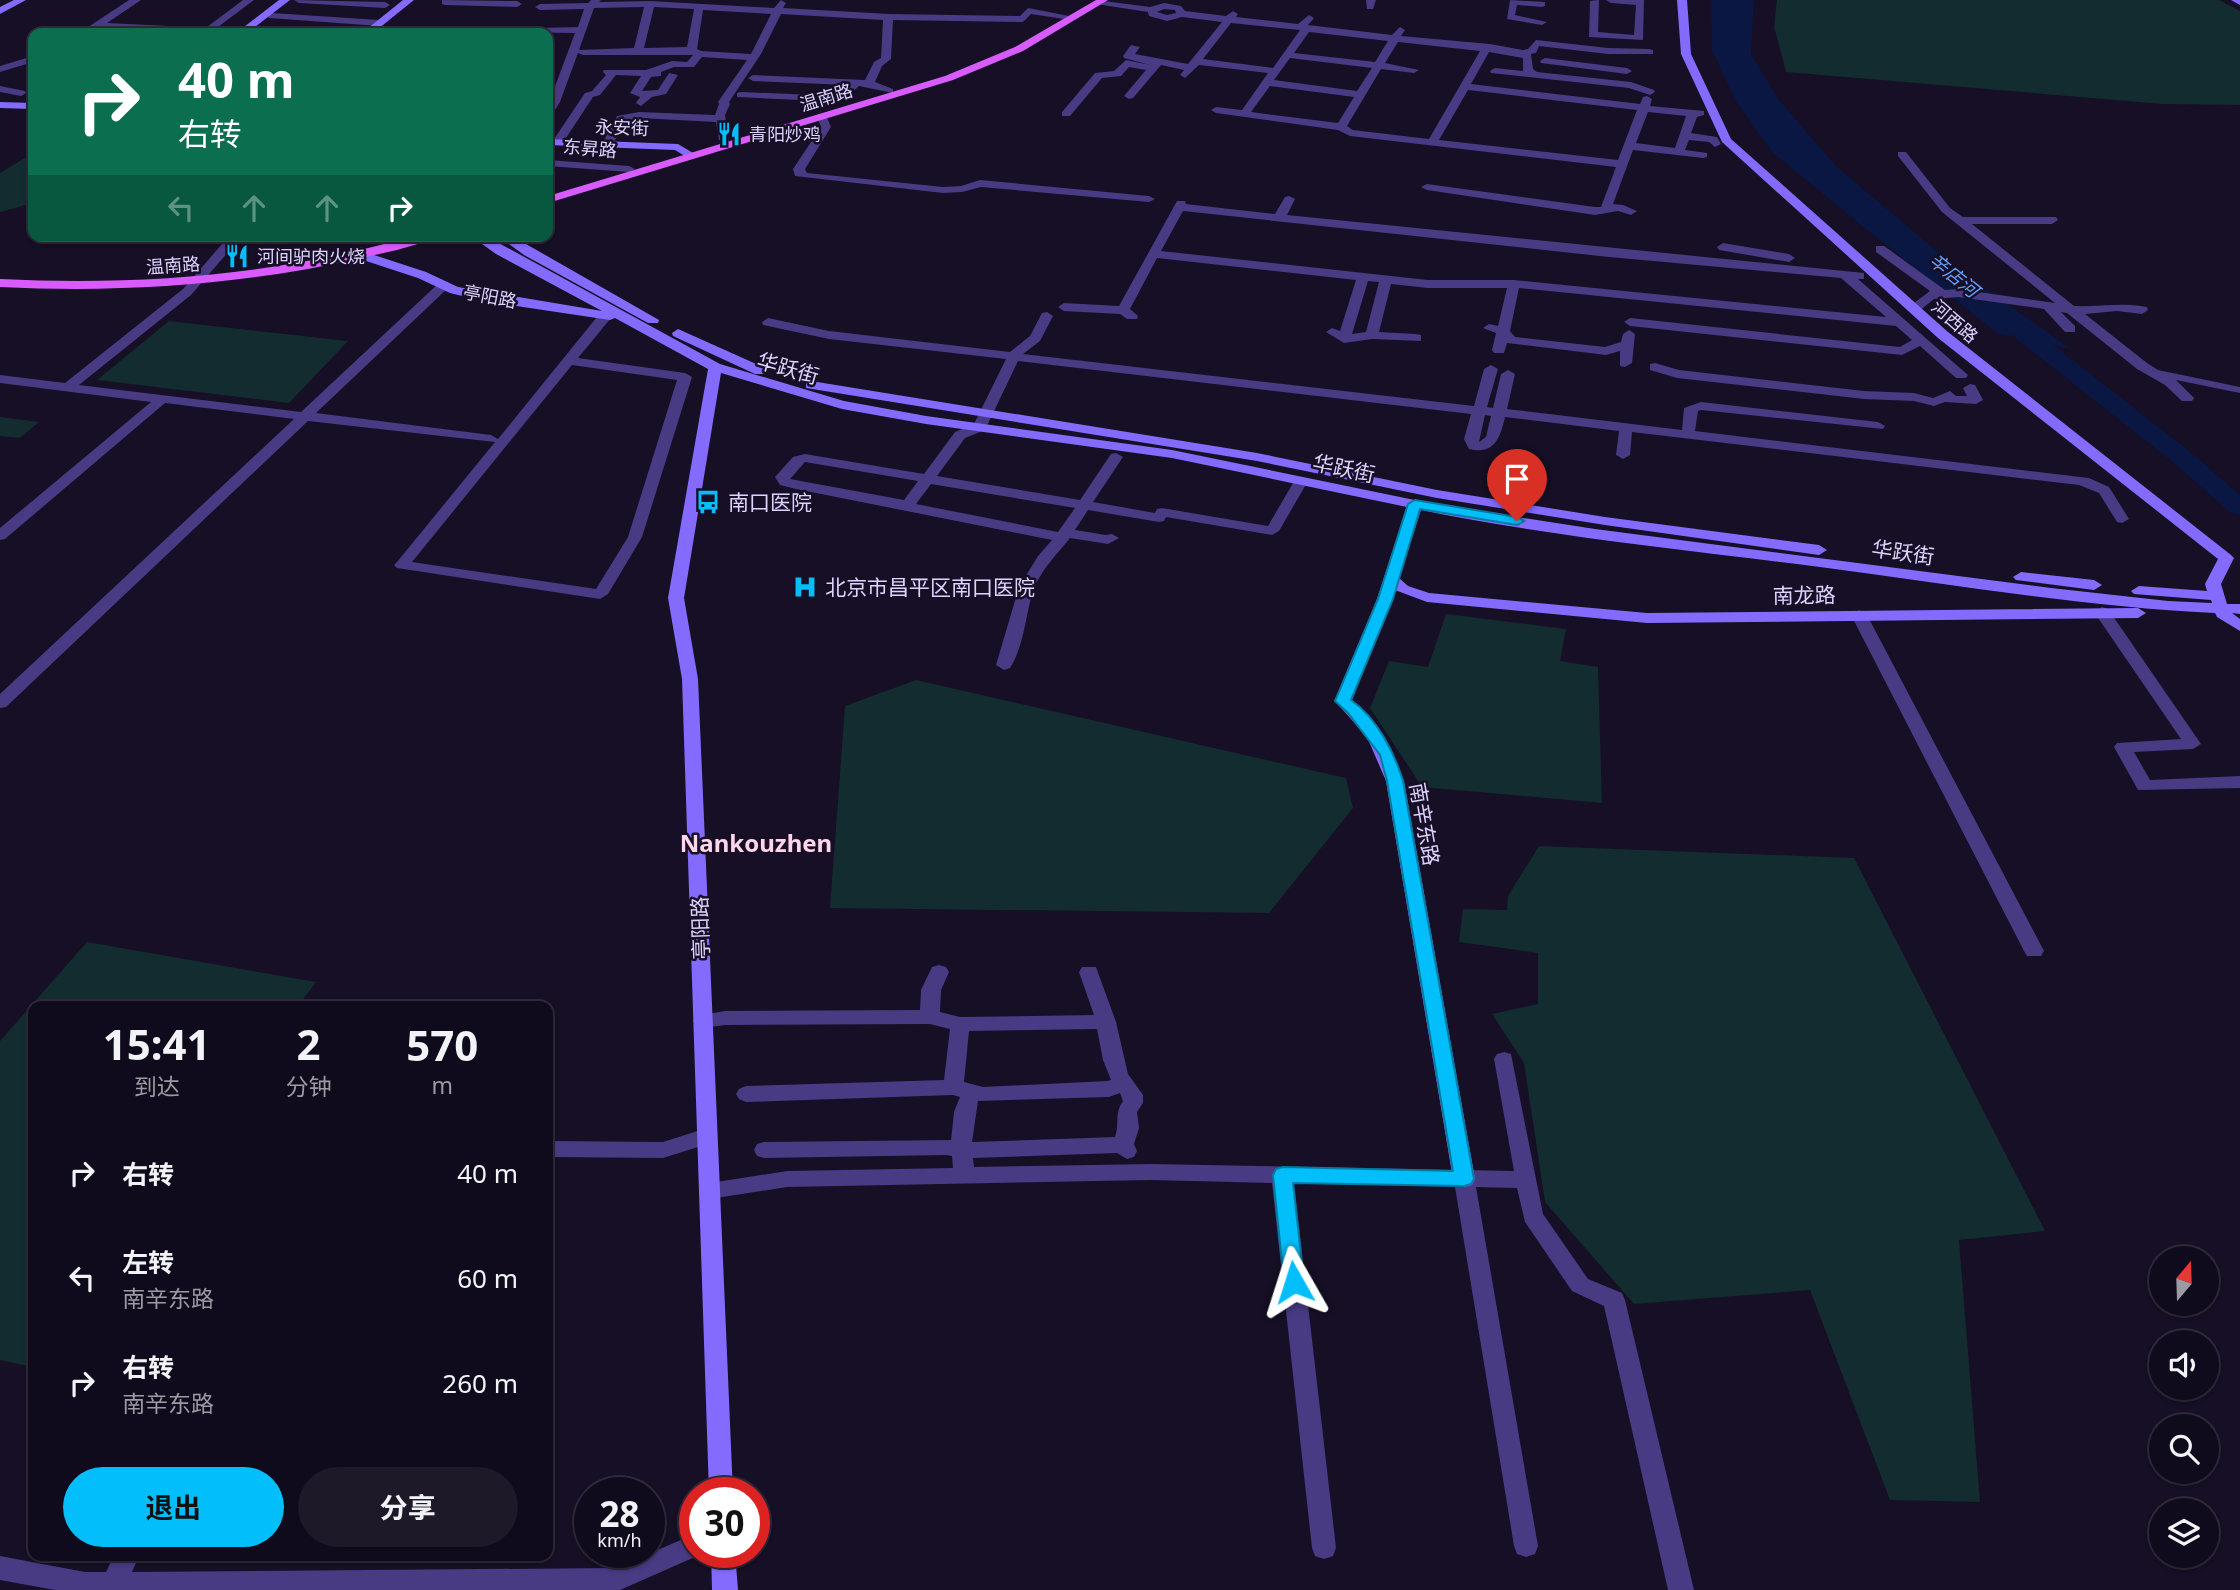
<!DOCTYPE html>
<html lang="zh">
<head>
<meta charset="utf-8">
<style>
  :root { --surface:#100b1c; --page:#1e1929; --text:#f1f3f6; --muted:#9c9ba3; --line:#302b3b; --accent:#02bffb }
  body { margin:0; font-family:"Noto Sans","Noto Sans SC",sans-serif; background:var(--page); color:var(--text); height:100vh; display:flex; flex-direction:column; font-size:26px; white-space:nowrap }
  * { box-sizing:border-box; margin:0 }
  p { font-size:23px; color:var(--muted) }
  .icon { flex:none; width:38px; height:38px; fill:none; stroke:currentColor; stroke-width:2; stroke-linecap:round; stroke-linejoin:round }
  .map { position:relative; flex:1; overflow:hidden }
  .panel { position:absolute; left:28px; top:1001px; width:525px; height:560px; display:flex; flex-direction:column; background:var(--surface); border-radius:14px; box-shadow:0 2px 5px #0004,0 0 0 2px var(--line) }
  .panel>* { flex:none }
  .guide { position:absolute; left:28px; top:28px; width:525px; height:214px; border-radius:14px; box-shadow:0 2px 5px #0004,0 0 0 2px var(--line); background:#0b6e4f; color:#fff; overflow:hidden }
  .needle { width:46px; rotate:19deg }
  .fabs { position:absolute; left:2149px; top:1246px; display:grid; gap:14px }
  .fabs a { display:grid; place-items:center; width:70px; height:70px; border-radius:50%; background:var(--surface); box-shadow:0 2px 5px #0004,0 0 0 2px var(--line); font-size:35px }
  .speed { position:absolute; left:574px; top:1477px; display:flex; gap:14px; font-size:35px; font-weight:700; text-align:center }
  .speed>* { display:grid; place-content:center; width:91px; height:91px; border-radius:50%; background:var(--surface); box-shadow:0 2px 5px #0004,0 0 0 2px var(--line); line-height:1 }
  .speed small { font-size:18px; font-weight:400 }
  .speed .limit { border:10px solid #d22; background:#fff; color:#111 }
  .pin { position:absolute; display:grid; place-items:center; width:60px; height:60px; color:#fff; margin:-72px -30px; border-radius:50% 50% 50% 0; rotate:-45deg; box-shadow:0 0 7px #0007 }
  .pin .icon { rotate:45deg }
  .me { position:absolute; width:77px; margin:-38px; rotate:354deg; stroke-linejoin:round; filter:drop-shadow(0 0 5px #0008) }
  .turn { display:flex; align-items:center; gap:24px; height:147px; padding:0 35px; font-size:32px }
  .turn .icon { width:91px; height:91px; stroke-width:2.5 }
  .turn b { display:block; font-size:49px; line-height:60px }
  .lanes { display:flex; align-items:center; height:66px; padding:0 35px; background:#0003; justify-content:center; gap:35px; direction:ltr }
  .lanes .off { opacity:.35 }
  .eta { display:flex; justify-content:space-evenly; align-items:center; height:119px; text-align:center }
  .eta b { font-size:42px; font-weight:700; line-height:49px }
  .cta { display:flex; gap:14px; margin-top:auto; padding:14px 35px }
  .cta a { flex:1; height:80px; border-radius:42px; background:var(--accent); color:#111; font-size:28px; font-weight:700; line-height:80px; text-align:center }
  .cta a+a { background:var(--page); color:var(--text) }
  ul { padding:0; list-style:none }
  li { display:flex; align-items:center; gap:21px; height:105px; padding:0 35px }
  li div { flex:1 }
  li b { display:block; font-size:26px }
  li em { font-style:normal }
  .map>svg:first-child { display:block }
  .green { fill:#122c2f }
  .water { fill:#0a1742 }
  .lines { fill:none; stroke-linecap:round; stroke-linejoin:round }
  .river { fill:#0a1742; fill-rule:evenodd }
  .street { fill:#483a83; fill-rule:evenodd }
  .secondary { fill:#846bfe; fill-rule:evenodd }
  .primary { fill:#d85bfd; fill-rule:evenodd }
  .route { fill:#02bffb; stroke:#017ca3; stroke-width:2 }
  .labels { text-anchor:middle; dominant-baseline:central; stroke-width:5; stroke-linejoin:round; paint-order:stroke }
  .far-street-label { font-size:18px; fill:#ded3ff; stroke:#160f25 }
  .far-poi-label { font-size:18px; fill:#ded3ff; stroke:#160f25; text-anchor:start }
  .far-water-label { font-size:19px; font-style:italic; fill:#629ffd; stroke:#160f25 }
  .street-label { font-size:21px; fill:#ded3ff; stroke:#160f25 }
  .poi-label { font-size:21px; fill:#ded3ff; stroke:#160f25; text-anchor:start }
  .quarter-label { font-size:24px; font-weight:bold; fill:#ffd5ea; stroke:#160f25 }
</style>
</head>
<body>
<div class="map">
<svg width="2240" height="1590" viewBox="0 0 2240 1590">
  <rect width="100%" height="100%" fill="#160f25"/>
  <g class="green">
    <path d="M1777,0h442l21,11v94l-78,-1 -376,-32 -12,-46z"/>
    <path d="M33,153v50l-33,9v-39z"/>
    <path d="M169,321l179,20 -59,62 -192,-23z"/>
    <path d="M0,417l39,5 -19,16 -20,-2z"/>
    <path d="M1446,614l120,15 -6,32 38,6 4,136 -180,-16 -52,-79 19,-47 39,6z"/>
    <path d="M916,680l430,98 7,30 -84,105 -439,-5 15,-202z"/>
    <path d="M1539,846l315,12 191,373 -86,9 21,262 -90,-2 -80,-210 -176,14 -89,-102 -21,-139 -32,-49 46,-10v-51l-79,-11 4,-33 44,1 1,-14z"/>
    <path d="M87,942l229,40 -18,24h-265v361l-33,-7v-319z"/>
  </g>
  <path class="water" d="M1711,0h43l-3,54 28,46 57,66 122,103 113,80 -74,-16 -125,-99 -99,-81 -38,-53 -23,-50z"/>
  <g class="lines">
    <path class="river" d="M2002,309l8,2 178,139 52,45v20l-9,-2 -61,-53 -176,-139 -3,-5 3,-5z"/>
    <g class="street">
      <path d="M129,0h12l-34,23 62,3 5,3 -5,3 -70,-4 -9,5h-11z"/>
      <path d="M243,0h11l-44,33h-11z"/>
      <path d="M294,0l91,2 5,3 -5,3 -86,-5z"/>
      <path d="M442,0l75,1 5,3 -5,3 -72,-2 -3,-1z"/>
      <path d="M591,0h10l-2,2 51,-1 124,7 7,-8 5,3 -3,5 106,6 131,2 8,-8 41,8 -5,3 -33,-5 -8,8 -130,-2 -2,39 -9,7 -7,16 18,7v4l-34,-7 -18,16 -104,-5v-4l4,-1 97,4 10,-11 -95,-4 -5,-3 5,-3 112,5 9,-18 7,-4 2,-38 -102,-6 -20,40 -32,48 1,2 -5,11 4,27 -10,-2 -3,-18 -77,-4 -14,3 -13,25 -10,-2 15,-28 22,-4 76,3 4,-11 -1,-2 29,-42 -45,-3 -8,10h-20l-13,5v4l-10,1 -9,14 16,-1 11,-17 9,2 -12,19 -14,3 -11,9 -5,-3 4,-6 -10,-4 11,-17 -25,-1 -16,20 -7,2 -31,47 -4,1 -6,-3 33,-49 7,-2 14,-16 -3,-3 1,-2h42l26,-9 15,1 6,-7h-110l-5,-2 -18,49 -8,13 -4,1v-11l27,-72 -82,-1 5,-3 80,-2 6,-18 -44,1 -5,-3 5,-3 48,-1zM644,7l-10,41 -55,2 15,-42zM654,7l40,2 -7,38 -43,1zM703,10l68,4 -20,40 -50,-3 -4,-2z"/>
      <path d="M1096,0l54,7 14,-4 17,3 4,5 41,5 7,-5 5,3 -2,3 62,7 11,-9 5,3 -6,7 84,10 8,-8 5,3 -4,6 89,8 33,6 5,-1 8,-9 72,8 41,1 4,1v4h-45l-69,-8 -3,7 -5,1 2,15 4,3 94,10 23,8 1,2 -5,3 -21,-7 -138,-15 -1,-2 5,-3 28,3v-13l-34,-6 -18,32 169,20 3,-7 4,-1 5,3 -2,7 54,5v4l-7,2 -6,16 26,4 4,7 -6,3 -6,-5 -20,-2 -4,10 22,3v4l-4,1 -70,-8 -20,54 10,1 14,6 -6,4 -13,-4 -23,4 -168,-25 -6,-3 6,-3 168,23h6l15,-40 -266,-31 -12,-6 -122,-17 -5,-3 5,-3 26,3 26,-37 -69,-8 -14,13 -5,-3 4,-5 -23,-5 -28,33 -4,1 -5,-3 22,-26 -17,-3 -8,9 -19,2 -32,38h-8v-4l33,-39 19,-2 12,-11 24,5 -26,-7 -1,-2 8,-11 9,2 -5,7 53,10 34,-42 -40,-5 -15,4 -18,-5 -1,-4 -52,-8zM1164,9l11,1 1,3 -9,2 -10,-3zM1231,23l69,7 -27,38 -70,-9zM1309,32l79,9 -13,21 -81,-9zM1398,42l82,9 -51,88 -76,-9 -6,-4 34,-57 33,4 5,-3 -34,-7zM1290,58l82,10 -15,23 -83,-11zM1270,86l84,11 -16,26 -87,-11zM1468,90l169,20 -19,50 -179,-20zM1648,112l38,4 -11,32 -39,-5z"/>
      <path d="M1366,0h10l-3,9h-6z"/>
      <path d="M1510,0l35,2v4l-3,1 -25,-2 -2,10 32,7 -5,3 -35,-6z"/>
      <path d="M1599,0l-1,32 36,3 2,-30 -25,-2 -5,-3h38l-1,40 -54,-3 1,-36z"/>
      <path d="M272,13l107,7 5,3 -5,3 -110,-8 -2,-2z"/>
      <path d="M457,27l34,6 -38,-1 -1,-2z"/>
      <path d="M33,56v6l-33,10v-6z"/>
      <path d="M1545,58l82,10 5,3 -5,3 -86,-11 -1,-2z"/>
      <path d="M0,86l25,5 1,2 -5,3 -21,-4z"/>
      <path d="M822,114l4,1 5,12 -26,42 2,4 136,14 18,-1 19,-6 169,16 6,3 -6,3 -168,-15 -19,5 -19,1 -148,-17 -2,-7 28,-42 -4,-10z"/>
      <path d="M1898,152h8l44,56 13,9h93l2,3 -6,4h-80l102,82c25,1 48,-4 73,1l1,3 -6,4 -25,-3 -32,3 62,49 11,7 82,17v6l-64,-13 18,18 -2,3h-10l-17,-16 -28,-16 -70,-56 -6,-1 14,14v6h-10l-21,-23 -86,-12 -24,2 -16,13h-8v-6l20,-15 -54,-39v-6h8l61,44 13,-1 97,14 -113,-91 -44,-56z"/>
      <path d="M548,160l81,6 6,3 -6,3 -81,-6z"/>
      <path d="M1289,196l6,3 -8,16 577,58v6h-6l110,96 -2,3h-10l-36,-32 -18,9 -272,-29 -6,-4 6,-4 270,29 12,-7 -16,-14 -377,-38 -9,43 5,6 90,10 16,-5 2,-8 6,-4 6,4 -3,29 -7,4 -5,-1v-15l-14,4 -99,-12 -3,10h-10l-2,-3 4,-17 -13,-5 6,-4 9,2 9,-38h-79l-37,-4 -12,48 37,2 5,1v6l-49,-2 -28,4 -18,-11 6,-4 8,3 16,-51 -199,-22 -27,51 8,7 -1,3h-10l-7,-5 -56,-3 -6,-4 6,-4 55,3 58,-105h8l1,3 89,10 10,-17zM1183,211l426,46 232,21 45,39 -372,-37h-86l-267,-29zM1368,281l11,1 -13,50 -14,2z"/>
      <path d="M229,236h13l-51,59 -112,90 222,27 139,-130h8v6l-132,125 175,22 7,4 103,-127h10v6l-33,40 107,15 7,4 -50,160 -34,57 -8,5 -203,-31 -3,-3 3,-3 98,-120 -187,-21 -302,286 -6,1v-14l294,-275 -129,-16 -160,136 -5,1v-12l151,-126 -151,-19v-8l65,8 118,-94zM572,365l105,15 -49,157 -32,52 -184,-27z"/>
      <path d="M1723,243l66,11 6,4 -6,4 -70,-12 -2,-3z"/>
      <path d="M1047,312l6,4 -13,25 -17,13 451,52 10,-37 7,-4 7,4 -11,38 6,1 8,-34 7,-4 7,4 -8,35 175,21 2,-22 17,-6 177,20 7,4 -2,3 -182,-19 -3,1 -3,20 394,47 20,9 20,32 -7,4 -5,-1 -18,-29 -20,-8 -447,-53 -2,23 -7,4 -7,-4 3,-24 -114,-14c-5,22 -11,38 -36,32l-5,-10 7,-25 -453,-53 -33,69 -20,8 -28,38 143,24 31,-46 5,-1 7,4 -30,45 62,11 2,-4 5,-1 106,18 28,-48 5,-1 7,4 -29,50 -7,4 -106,-18 -2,4 -5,1 -71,-12 -13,20 31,5 6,-1 7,4 -11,6 -38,-6c-13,16 -28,31 -36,50 -9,27 -9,56 -24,80l-6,2 -8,-5 23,-78 19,-31 14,-16 -256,-51 -16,-4 -5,-8 18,-20 12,-3 119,20 31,-42 19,-8 32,-65 -177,-20 -66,-14 -1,-3 6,-4 61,13 181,21 20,-16 12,-23zM1485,415l6,1 -5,21 -7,5zM805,462l113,19 -14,19 -114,-21zM931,484l144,24 -17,24 -142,-28z"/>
      <path d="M1655,363l24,7 185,21 50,2 19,5 17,-7 6,5h11l-4,-8 7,-4 5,1 8,15 -7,4 -31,-2 -11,4 -20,-5 -50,-2 -187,-21 -27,-8v-6z"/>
      <path d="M2102,607l6,2 93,135 -8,5 -59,3 16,28 90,-4v12l-102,2 -24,-43 3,-4 64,-4 -87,-127z"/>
      <path d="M1859,610l8,5 177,336 -3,5h-14l-3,-5 -173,-336z"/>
      <path d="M939,965l7,2 3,5 -8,18 -1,22 20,5 134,-2 -15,-43 3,-5h14l20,55 12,52 15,21v8l-6,9 2,16 -5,16 3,7 -3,6 -7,2 -10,-6 -144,5 1,9 177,-3 363,7 -20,-112 3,-5 7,-2 7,2 32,160 45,65 34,14 3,7 69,290h-26l-64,-284 -32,-15 -47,-69 -8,-34 -41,-1 62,359 -3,8 -9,3 -9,-3 -3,-8 -59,-359 -161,-4 42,365 -3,8 -9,3 -9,-3 -3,-8 -40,-365 -121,-3 -364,7 -77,12 -8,-2 -3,-6 3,-6 8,-2 77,-12 166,-3 -1,-12 -6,-1 -182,3 -7,-2 -3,-6 3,-6 7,-2 187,-2 3,-28 6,-15 -7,-2 -207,7 -7,-3 -3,-5 3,-5 7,-3 198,-6 6,-51 -20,-5 -205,1 -22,3 -7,-2 -3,-5 3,-5 29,-5 195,-1 1,-20 11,-23zM1097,1029l6,31 8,20 -4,1 -124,6 -19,-5 5,-51zM1120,1093l3,8c-9,12 -3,23 -8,36l-143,5 6,-41 131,-4z"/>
      <path d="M707,1128l7,2 3,6 -3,6 -51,16 -115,-1v-16l115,1z"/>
      <path d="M695,1534v18l9,1 -84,37h-565l-55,-10v-24l85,16h21l8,-16h25l-7,16 483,-4z"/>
    </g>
    <g class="secondary">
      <path d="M14,0h12l-26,14v-7z"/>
      <path d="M279,0h11l-43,33h-11z"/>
      <path d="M403,0h11l-41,33h-11z"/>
      <path d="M1677,0h10l4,54 40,85 217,193 283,223 3,3 -13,26 6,20h13v10l-8,-1 8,6v12l-23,-14 -2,-4c-132,-6 -264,-29 -395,-46 -133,-17 -268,-30 -399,-57l-22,68 9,8 21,7 218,20 491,-5 8,5 -8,5 -491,5 -220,-21 -32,-12 -43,110c26,21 41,50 52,81l71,398 -3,6 -8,2 -8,-2 -3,-6 -67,-398 -19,-44 -32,-36 42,-102 30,-92 -235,-49 -246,-34 -84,-15 -121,-36 -37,225 14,81 35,814h-24l-27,-814 -14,-81 40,-229 -93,-51 -5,2 -127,-19 -33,-8 -32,-15 -58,-19 -7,-9 10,-3 5,6 58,19 32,15 144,24 -106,-57 -25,-18h15l234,128 124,37 82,15 246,34 267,55 156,24 456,59 117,13 44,2 -1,-3 -77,-6 -3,-3 8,-5 68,5 -2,-7 13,-25 -280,-221 -216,-196 -41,-88z"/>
      <path d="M2231,0h9v5z"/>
      <path d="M0,102l33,1v6l-33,-1z"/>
      <path d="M548,139l130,5 20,12 -10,2 -13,-8 -127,-5z"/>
      <path d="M498,236h14l147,84 -1,3h-10l-124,-68z"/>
      <path d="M678,329l87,39 2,3 -2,3h-10l-82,-38 -1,-3z"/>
      <path d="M811,381l446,72 180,37 168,27 214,28 8,5 -8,5 -214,-30 -168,-27 -180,-37 -451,-73v-6z"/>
      <path d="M2021,572l73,8 8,5 -8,5 -78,-10 -3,-3z"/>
      <path d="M711,1552h24l3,38h-26z"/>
    </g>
    <g class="primary">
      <path d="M1096,0h12l-85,51 -70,29 -405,123v-7l397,-120 70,-29z"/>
      <path d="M414,236h20c-15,11 -53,17 -72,22 -120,27 -239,35 -362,29v-8c141,7 278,-4 414,-43z"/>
    </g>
  </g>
  <path class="route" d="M1415,500l102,17 7,4 -7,4 -97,-16 -27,90 -42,101c26,18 43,52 52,81l71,398 -3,5 -7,2 -171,-3 11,99 -3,5 -7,3 -7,-3 -3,-5 -11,-107 3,-6 7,-2 170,4 -66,-390 -7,-26 -32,-42 -13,-12 43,-102 30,-95z"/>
  <defs>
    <g id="restaurant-bare" transform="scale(1.89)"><path d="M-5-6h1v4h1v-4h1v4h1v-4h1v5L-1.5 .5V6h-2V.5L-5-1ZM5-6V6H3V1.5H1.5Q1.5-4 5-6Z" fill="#02bffb" stroke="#160f25" stroke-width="2.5" paint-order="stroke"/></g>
    <g id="bus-bare" transform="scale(1.89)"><path d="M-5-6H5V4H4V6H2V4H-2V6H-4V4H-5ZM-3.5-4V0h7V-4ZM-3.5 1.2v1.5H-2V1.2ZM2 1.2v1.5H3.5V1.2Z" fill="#02bffb" stroke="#160f25" stroke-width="2.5" paint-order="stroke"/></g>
    <g id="hospital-bare" transform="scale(1.89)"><path d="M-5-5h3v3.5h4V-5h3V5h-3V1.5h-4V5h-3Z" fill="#02bffb" stroke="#160f25" stroke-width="2.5" paint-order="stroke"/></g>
  </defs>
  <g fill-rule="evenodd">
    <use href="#restaurant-bare" x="729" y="134"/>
    <use href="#restaurant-bare" x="237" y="256"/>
    <use href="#bus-bare" x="708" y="502"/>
    <use href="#hospital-bare" x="805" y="587"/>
  </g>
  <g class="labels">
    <g class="far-street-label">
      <text transform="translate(826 97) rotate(-17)">温南路</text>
      <text transform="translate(622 127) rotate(2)">永安街</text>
      <text transform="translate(590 148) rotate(5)">东昇路</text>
      <text transform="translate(173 265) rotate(-4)">温南路</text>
      <text transform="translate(490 296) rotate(11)">亭阳路</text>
      <text transform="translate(1955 321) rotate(41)">河西路</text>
    </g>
    <g class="far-poi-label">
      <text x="749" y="134">青阳炒鸡</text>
      <text x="257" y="256">河间驴肉火烧</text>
    </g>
    <g class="far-water-label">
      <text transform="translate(1954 275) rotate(39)">辛店河</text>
    </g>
    <g class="street-label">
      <text transform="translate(788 368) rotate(16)">华跃街</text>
      <text transform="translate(1344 468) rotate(12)">华跃街</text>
      <text transform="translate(1903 552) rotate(8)">华跃街</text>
      <text transform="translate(1804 595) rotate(-1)">南龙路</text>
      <text transform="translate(1425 824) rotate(80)">南辛东路</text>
      <text transform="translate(700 928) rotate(-92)">亭阳路</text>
    </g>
    <g class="poi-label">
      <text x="728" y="502">南口医院</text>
      <text x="825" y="587">北京市昌平区南口医院</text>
    </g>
    <g class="quarter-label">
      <text x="756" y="842">Nankouzhen</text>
    </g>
  </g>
</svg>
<div class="fabs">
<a><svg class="needle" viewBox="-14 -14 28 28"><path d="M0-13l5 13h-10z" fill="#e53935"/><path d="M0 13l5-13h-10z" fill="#9c9ba3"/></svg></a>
<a><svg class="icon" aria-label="sound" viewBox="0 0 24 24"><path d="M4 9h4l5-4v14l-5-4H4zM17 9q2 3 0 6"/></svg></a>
<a><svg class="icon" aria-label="search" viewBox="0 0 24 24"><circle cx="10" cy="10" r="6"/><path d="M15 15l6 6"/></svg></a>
<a><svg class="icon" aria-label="layers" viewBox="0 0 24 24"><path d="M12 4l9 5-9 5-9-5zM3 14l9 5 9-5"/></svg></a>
</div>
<div class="speed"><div>28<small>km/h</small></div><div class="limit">30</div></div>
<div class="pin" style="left:1517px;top:521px;background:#d93025"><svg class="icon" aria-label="arrive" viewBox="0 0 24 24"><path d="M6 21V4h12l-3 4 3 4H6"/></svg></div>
<svg class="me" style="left:1294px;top:1282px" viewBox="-20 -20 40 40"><path d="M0-17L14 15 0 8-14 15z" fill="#02bffb" stroke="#fff" stroke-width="4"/></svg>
<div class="guide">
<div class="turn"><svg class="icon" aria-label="right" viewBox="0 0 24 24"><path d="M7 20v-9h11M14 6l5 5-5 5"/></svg><div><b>40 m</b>右转</div></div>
<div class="lanes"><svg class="icon off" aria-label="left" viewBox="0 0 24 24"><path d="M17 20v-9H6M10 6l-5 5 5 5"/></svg><svg class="icon off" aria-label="ahead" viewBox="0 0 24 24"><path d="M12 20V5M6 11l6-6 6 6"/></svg><svg class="icon off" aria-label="ahead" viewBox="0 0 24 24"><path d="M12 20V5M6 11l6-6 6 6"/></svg><svg class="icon" aria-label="right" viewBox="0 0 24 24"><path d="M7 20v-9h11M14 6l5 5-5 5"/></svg></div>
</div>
<section class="panel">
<div class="eta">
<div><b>15:41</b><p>到达</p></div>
<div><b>2</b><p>分钟</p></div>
<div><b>570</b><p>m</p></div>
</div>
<ul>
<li><svg class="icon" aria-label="right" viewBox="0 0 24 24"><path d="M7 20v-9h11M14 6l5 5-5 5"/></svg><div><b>右转</b></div><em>40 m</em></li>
<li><svg class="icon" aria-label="left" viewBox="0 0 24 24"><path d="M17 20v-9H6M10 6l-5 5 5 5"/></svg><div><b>左转</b><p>南辛东路</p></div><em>60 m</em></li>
<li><svg class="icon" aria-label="right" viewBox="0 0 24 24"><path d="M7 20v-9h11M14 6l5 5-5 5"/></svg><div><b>右转</b><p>南辛东路</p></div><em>260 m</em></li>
</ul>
<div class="cta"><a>退出</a><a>分享</a></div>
</section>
</div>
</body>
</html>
